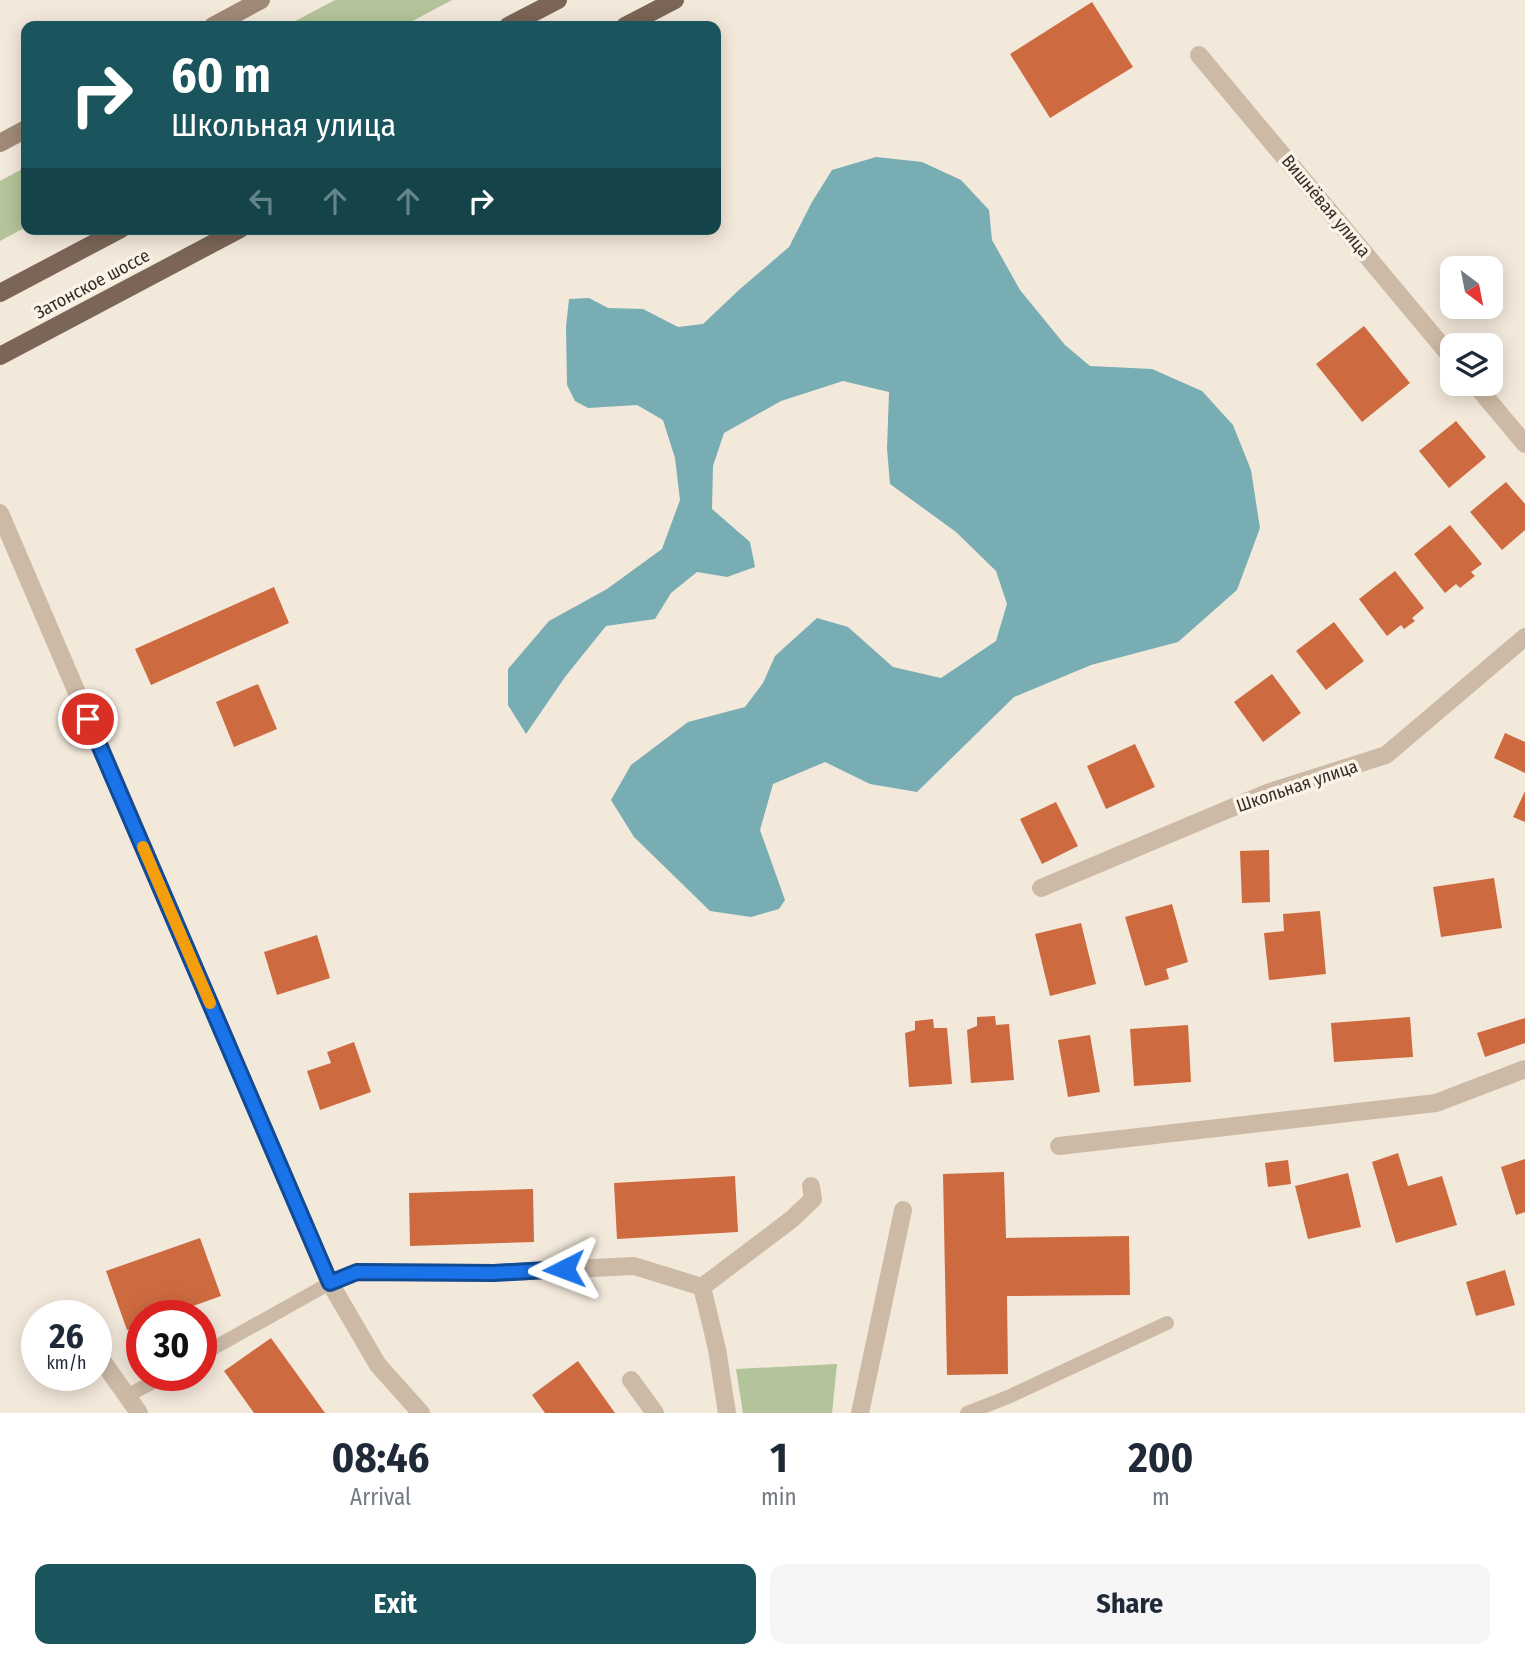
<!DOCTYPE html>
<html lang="en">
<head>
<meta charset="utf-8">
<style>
  :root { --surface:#fff; --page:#f6f6f7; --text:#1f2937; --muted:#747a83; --accent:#1a545c }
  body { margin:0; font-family:"Fira Sans Condensed",sans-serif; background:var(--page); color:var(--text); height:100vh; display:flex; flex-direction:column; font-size:26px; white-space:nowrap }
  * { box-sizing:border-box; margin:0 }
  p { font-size:23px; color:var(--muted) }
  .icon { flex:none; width:38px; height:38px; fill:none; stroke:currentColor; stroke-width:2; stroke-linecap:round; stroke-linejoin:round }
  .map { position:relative; height:1413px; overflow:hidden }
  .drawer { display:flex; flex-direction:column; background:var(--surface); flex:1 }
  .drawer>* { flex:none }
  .guide { position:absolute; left:21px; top:21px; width:700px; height:214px; border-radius:14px; box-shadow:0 4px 18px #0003; background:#1a545c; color:#fff; overflow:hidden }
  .needle { width:46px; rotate:148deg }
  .buttons { position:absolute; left:1440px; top:256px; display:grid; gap:14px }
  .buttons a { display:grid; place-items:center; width:63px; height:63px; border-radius:14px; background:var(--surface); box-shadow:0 4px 18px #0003; font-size:35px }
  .speed { position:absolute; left:21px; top:1300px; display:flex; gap:14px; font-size:35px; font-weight:700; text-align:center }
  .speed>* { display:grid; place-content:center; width:91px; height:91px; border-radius:50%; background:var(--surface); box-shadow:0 4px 18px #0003; line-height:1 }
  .speed small { font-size:18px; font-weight:400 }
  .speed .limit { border:10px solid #d22; background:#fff; color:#111 }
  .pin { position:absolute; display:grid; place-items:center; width:60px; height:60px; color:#fff; margin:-30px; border:4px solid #fff; border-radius:50%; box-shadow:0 2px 7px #0007 }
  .me { position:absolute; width:77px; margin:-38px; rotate:267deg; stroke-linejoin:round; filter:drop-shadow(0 0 5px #0008) }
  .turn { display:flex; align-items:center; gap:24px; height:147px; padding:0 35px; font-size:32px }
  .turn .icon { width:91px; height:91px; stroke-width:2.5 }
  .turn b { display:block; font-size:49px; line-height:60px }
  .lanes { display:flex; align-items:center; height:66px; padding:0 35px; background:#0003; justify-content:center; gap:35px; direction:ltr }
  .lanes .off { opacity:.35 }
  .eta { display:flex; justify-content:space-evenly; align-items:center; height:119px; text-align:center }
  .eta b { font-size:42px; font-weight:700; line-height:49px }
  .button { display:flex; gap:14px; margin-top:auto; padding:14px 35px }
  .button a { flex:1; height:80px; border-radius:14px; background:var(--accent); color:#fff; font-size:28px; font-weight:700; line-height:80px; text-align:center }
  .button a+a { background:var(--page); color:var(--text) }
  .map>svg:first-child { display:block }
  .green { fill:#b3c49a }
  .water { fill:#78adb3 }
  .building { fill:#ce6a3f }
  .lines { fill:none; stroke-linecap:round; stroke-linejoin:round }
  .service { stroke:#cdbaa6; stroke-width:14 }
  .minor { stroke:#cdbaa6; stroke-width:18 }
  .secondary { stroke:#a08977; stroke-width:18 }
  .primary { stroke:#7b6557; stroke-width:18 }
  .route-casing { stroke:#114b97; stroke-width:18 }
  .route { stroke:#1a73e8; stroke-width:12 }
  .slow { stroke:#f59e0b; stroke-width:12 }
  .labels { text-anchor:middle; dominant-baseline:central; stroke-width:7; stroke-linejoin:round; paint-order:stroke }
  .street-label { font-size:18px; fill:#382e27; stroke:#fbf3e8 }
</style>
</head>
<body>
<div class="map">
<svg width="1525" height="1413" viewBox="0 0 1525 1413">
  <rect width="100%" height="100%" fill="#f3e9db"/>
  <g class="green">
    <path d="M335,0h117l-49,26h-117z"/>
    <path d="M26,167v60l-26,14v-60z"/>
    <path d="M837,1364l-5,49h-89l-7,-44z"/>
  </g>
  <path class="water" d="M876,157l46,5 39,18 28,30 3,30 28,50 45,55 25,21 62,3 50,22 31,34 18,45 9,58 -23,62 -59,52 -87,23 -77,32 -97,95 -47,-8 -45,-22 -52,22 -13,46 25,70 -6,9 -28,8 -41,-6 -76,-74 -23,-37 20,-35 57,-43 57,-15 18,-24 12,-27 42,-38 31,9 45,40 48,11 55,-37 11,-37 -11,-33 -40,-39 -66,-48 -3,-35 2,-57 -46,-11 -62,20 -57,32 -11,33 -1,43 38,33 5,25 -28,10 -30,-5 -26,21 -16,26 -49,7 -41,51 -39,57 -18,-29v-36l41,-48 58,-32 55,-40 18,-49 -5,-42 -12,-38 -26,-15 -49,3 -13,-7 -8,-16 -1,-58 3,-28 20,-1 19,10 35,1 35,18 25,-3 37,-35 49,-42 23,-45 20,-32z"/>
  <g class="building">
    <path d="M1092,2l41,65 -83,51 -40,-64z"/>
    <path d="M1364,326l46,57 -48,39 -46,-58z"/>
    <path d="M1456,421l30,36 -37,31 -30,-37z"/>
    <path d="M1506,482l19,22v26l-23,20 -32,-38z"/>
    <path d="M1450,525l32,39 -11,8 4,4 -15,12 -4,-4 -11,9 -31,-39z"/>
    <path d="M1395,571l29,37 -12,10 3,3 -11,8 -3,-4 -14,11 -28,-37z"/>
    <path d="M274,587l15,36 -138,62 -16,-36z"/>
    <path d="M1334,622l30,39 -38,29 -30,-39z"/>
    <path d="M1272,674l29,39 -38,29 -29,-40z"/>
    <path d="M258,684l19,45 -43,18 -18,-45z"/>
    <path d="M1505,733l20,9v31l-31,-15z"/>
    <path d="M1135,744l20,43 -49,22 -19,-43z"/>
    <path d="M1525,791v31l-12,-5z"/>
    <path d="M1056,802l22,44 -36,18 -22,-45z"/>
    <path d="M1269,850l1,52 -28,1 -2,-52z"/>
    <path d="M1494,878l8,50 -61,9 -8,-50z"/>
    <path d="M1172,904l16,58 -22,7 3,10 -24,7 -20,-69z"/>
    <path d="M1320,911l6,63 -57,6 -5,-47 20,-2 -1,-17z"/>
    <path d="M1081,923l15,61 -46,12 -15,-62z"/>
    <path d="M317,935l13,43 -53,17 -13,-43z"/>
    <path d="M995,1016l1,9 13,-1 5,56 -43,3 -4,-53 10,-4v-9z"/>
    <path d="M1410,1017l3,40 -79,5 -3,-39z"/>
    <path d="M1525,1018v25l-40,14 -8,-24z"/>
    <path d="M933,1019l1,9h13l5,56 -43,3 -4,-54 10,-3v-9z"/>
    <path d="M1188,1025l3,57 -57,4 -4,-57z"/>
    <path d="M1090,1035l10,57 -32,5 -10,-57z"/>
    <path d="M354,1042l17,50 -51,18 -13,-39 24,-8 -4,-11z"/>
    <path d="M1398,1153l10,33 34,-10 15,49 -61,18 -24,-81z"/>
    <path d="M1525,1159v53l-9,3 -15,-48z"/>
    <path d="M1288,1160l3,24 -23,3 -3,-24z"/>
    <path d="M1004,1172l2,66 123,-2 1,59 -123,1 1,78 -61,1 -4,-201z"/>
    <path d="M1348,1173l13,54 -53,12 -13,-53z"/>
    <path d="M735,1176l3,56 -121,7 -3,-56z"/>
    <path d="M533,1189l1,53 -124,4 -1,-53z"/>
    <path d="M200,1238l21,58 -56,20h-23v8l-15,6 -21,-59z"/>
    <path d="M1505,1270l10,35 -39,11 -10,-34z"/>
    <path d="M271,1338l54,75h-71l-30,-42z"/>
    <path d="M578,1361l37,52h-70l-13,-18z"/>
  </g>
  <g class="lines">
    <g class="service">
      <path d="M201,1355l129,-72"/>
      <path d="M127,1396l37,-20"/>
      <path d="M967,1413l41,-16 159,-74"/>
    </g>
    <g class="minor">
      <path d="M1199,55l253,303"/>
      <path d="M1474,383l51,61"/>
      <path d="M0,513l330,770 48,82 43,48"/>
      <path d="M1041,888l226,-95 119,-38 139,-118"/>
      <path d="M1059,1146l377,-43 89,-34"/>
      <path d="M330,1283l27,-11 137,1 140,-7 68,21"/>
      <path d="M96,1352l43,61"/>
      <path d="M631,1380l24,33"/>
      <path d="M727,1413l-10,-64 -15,-62 90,-68 21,-20 -2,-13"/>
      <path d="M860,1413l43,-203"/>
    </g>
    <g class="secondary">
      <path d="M213,26l48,-26"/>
      <path d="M0,143l26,-14"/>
    </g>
    <g class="primary">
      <path d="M508,26l50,-26"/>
      <path d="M625,26l50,-26"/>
      <path d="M0,293l121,-64"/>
      <path d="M0,356l240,-127"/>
    </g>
  </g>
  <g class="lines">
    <g class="route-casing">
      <path id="route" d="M88,719l242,564 27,-11 137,1 70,-4"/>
    </g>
    <use href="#route" class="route"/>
    <path class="slow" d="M143,847l67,156"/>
  </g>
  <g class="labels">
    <g class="street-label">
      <text transform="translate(1326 206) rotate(50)">Вишнёвая улица</text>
      <text transform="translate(92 284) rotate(-28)">Затонское шоссе</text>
      <text transform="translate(1297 786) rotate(-19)">Школьная улица</text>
    </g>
  </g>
</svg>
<div class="buttons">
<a><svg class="needle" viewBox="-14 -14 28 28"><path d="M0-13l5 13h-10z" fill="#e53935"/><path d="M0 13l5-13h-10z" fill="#747a83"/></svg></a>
<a><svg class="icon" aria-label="layers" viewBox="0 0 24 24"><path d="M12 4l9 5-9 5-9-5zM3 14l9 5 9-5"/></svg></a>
</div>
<div class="speed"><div>26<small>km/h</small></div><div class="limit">30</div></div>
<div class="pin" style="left:88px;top:719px;background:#d93025"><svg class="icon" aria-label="arrive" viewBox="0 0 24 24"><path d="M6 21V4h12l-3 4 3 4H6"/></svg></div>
<svg class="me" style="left:564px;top:1269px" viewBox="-20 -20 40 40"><path d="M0-17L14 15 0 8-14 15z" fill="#1a73e8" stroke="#fff" stroke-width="4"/></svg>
<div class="guide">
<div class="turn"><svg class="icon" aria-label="right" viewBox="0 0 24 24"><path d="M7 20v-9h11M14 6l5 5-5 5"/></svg><div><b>60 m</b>Школьная улица</div></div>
<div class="lanes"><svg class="icon off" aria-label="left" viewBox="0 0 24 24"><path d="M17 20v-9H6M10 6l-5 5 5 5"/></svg><svg class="icon off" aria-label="ahead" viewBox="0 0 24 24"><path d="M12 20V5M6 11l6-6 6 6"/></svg><svg class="icon off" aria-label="ahead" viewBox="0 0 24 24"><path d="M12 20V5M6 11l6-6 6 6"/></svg><svg class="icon" aria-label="right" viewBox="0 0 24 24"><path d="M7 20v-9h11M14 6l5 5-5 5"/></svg></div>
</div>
</div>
<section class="drawer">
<div class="eta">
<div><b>08:46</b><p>Arrival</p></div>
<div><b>1</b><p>min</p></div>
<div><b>200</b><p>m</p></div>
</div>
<div class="button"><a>Exit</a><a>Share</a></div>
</section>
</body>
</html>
